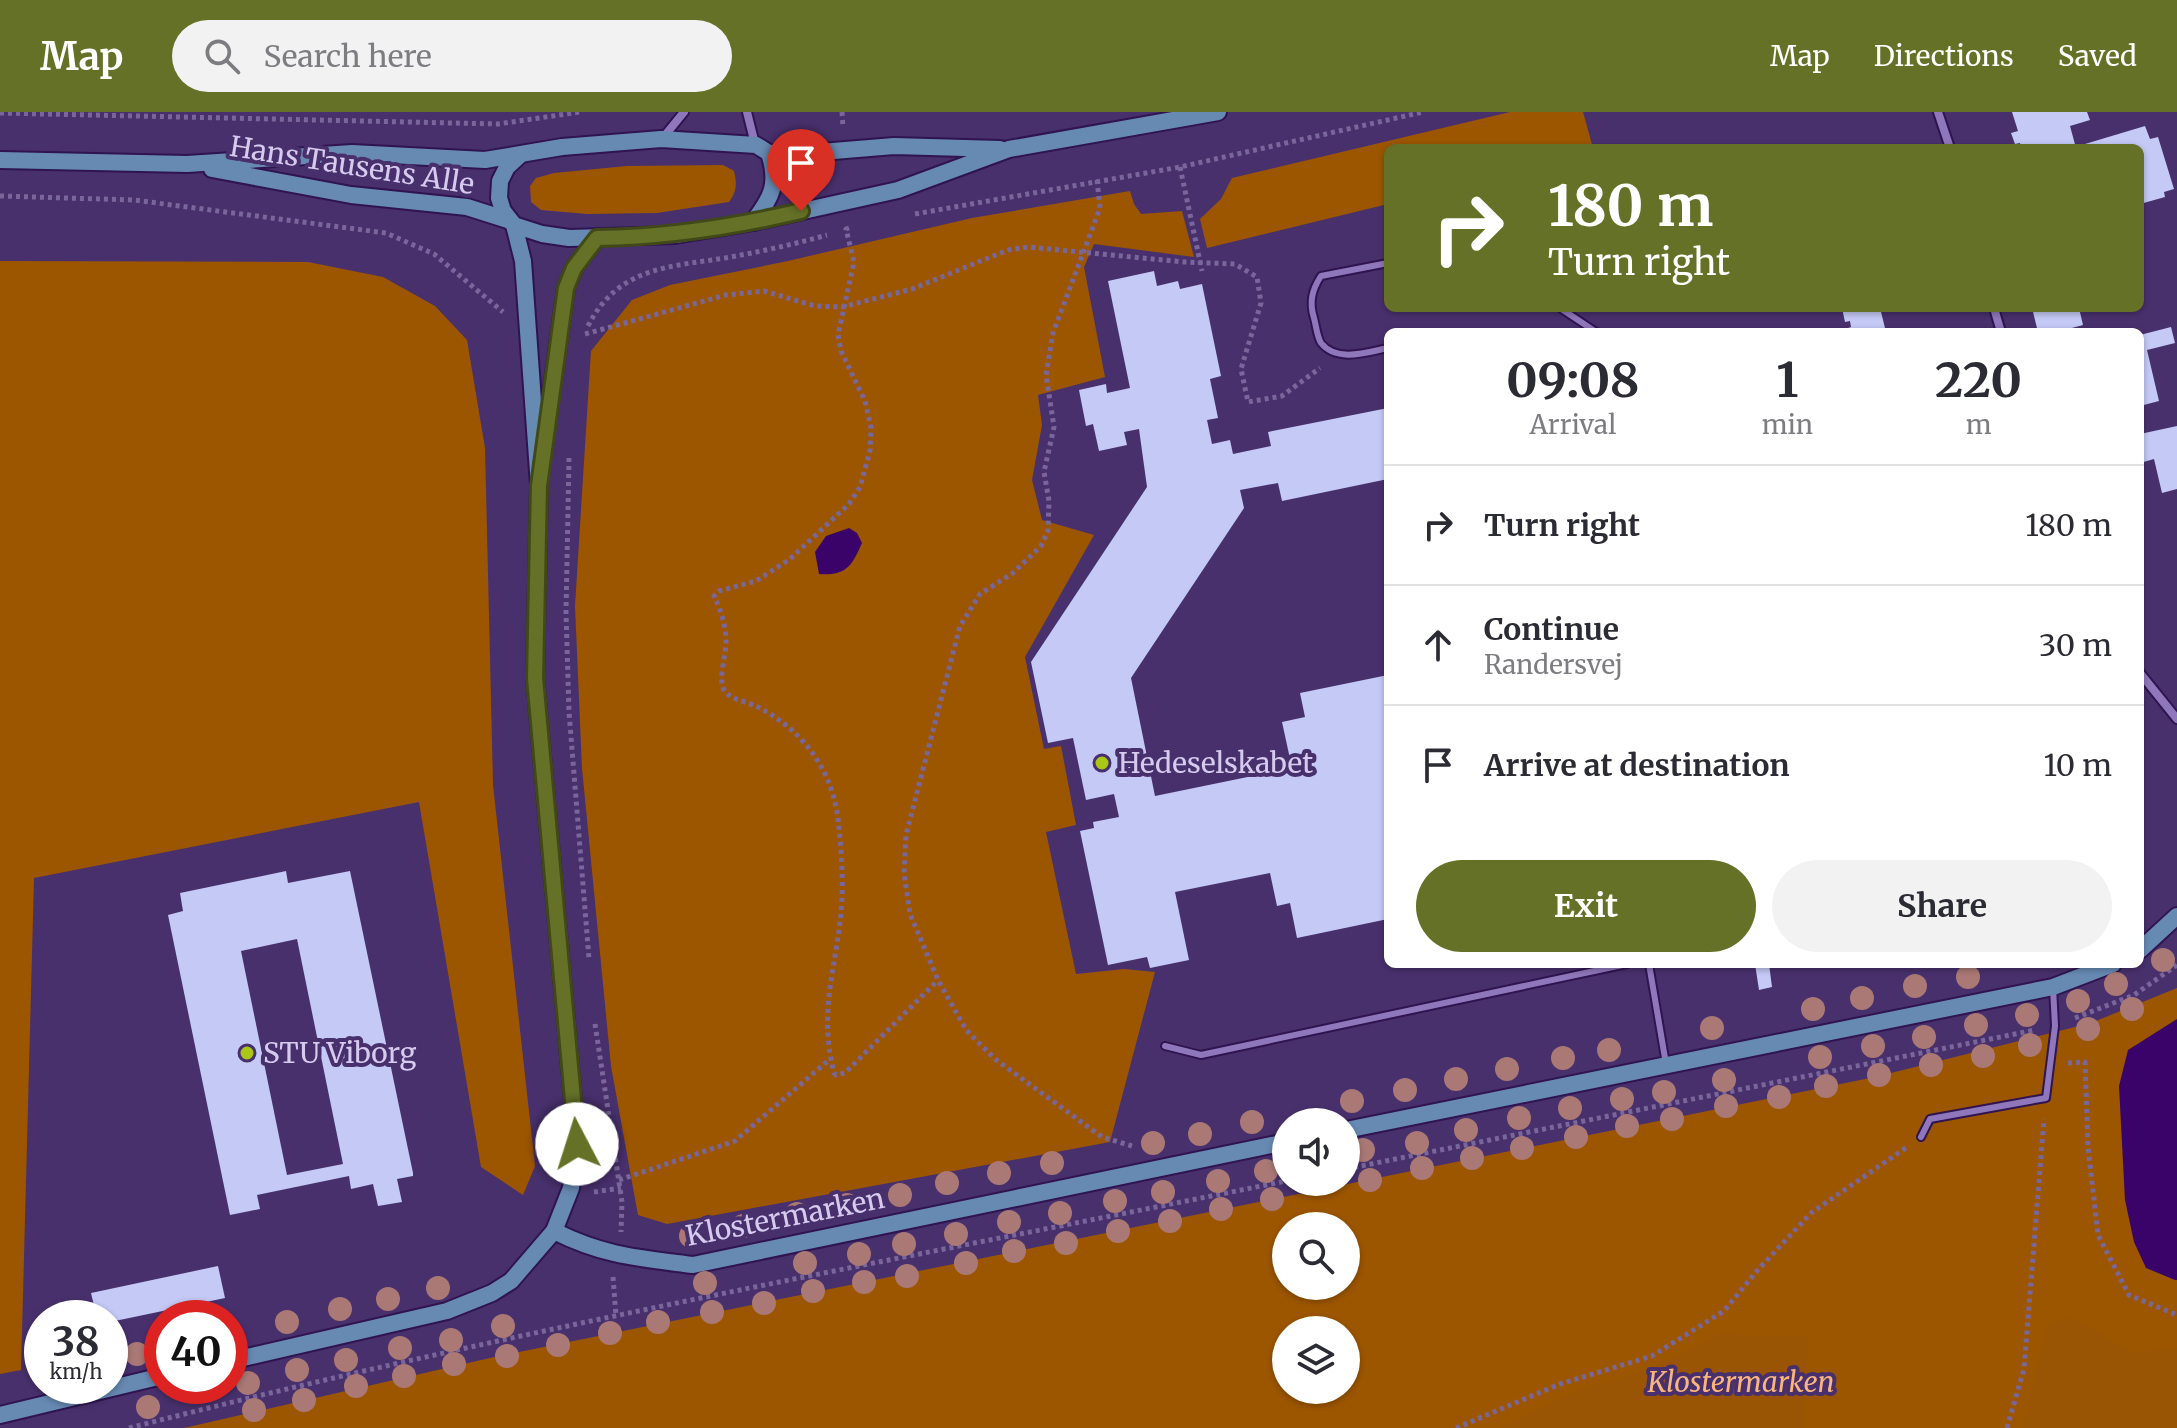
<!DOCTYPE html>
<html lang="en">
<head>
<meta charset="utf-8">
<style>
  :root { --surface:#fff; --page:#f2f2f3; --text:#2b2b33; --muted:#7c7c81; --line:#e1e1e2; --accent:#647126 }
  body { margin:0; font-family:Merriweather,serif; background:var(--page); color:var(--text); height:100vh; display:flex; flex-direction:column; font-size:30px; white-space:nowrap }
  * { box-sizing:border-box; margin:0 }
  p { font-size:26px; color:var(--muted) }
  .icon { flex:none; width:44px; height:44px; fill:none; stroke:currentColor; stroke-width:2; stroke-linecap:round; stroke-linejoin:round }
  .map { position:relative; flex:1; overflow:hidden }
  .drawer { position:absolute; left:1384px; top:216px; width:760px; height:640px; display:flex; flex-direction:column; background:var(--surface); border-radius:12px; box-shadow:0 2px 6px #0004 }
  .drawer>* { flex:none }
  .hud { position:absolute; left:1384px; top:32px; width:760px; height:168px; border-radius:12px; box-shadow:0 2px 6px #0004; background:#647126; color:#fff; overflow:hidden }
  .tools { position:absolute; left:1272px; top:996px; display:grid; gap:16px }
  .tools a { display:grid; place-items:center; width:88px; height:88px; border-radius:50%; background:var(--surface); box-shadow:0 2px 6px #0004; font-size:40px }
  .speed { position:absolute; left:24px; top:1188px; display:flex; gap:16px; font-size:40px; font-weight:700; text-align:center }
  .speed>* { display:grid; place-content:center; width:104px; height:104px; border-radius:50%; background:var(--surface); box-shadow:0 2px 6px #0004; line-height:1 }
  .speed small { font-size:20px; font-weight:400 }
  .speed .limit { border:12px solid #d22; background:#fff; color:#111 }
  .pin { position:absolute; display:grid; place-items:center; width:68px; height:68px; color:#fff; margin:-82px -34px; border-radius:50% 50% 50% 0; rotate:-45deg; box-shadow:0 0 8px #0007 }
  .pin .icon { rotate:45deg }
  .me { position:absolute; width:88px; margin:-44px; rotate:355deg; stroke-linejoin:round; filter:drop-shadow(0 0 6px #0008) }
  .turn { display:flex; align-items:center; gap:28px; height:168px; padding:0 32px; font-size:36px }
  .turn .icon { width:104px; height:104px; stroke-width:2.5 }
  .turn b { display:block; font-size:56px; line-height:68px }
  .eta { display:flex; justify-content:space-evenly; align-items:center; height:136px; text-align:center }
  .eta b { font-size:48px; font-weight:700; line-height:56px }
  .button { display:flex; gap:16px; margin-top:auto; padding:16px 32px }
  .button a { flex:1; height:92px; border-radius:48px; background:var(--accent); color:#fff; font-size:32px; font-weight:700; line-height:92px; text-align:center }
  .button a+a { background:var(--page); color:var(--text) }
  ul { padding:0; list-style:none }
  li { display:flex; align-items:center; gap:24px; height:120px; padding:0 32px; border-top:2px solid var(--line) }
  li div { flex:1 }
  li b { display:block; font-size:30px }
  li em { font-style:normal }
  header { display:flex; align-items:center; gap:48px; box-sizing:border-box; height:112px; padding:0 40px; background:var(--accent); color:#fff }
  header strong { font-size:38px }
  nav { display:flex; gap:44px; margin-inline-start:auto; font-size:28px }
  .search { width:560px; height:72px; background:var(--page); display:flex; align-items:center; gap:20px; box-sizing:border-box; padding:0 28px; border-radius:44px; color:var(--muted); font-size:30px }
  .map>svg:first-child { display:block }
  .green { fill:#9d5600; fill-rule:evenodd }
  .forest { fill:#9a5504 }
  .water { fill:#390369 }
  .building { fill:#c4c9f6; fill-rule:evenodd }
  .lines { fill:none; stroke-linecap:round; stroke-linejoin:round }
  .lane-casing { stroke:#2f1450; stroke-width:10 }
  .street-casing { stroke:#2f1450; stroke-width:12 }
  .secondary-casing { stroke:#2f1450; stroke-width:20 }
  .path { stroke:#79669a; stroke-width:5; stroke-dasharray:4 4; stroke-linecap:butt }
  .lane { stroke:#8f77bb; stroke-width:6 }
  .street { stroke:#8f77bb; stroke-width:8 }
  .secondary { stroke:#678ab3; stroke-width:16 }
  .tree { fill:#aa7975 }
  .route-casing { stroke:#414919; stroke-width:20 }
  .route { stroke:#647126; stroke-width:14 }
  .poi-dot { fill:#aac717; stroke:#48306d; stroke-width:3 }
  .labels { text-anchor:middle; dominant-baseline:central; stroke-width:8; stroke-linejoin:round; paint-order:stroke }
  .street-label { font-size:28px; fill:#d6caef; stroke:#48306d }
  .poi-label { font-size:28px; fill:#d6caef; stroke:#48306d; text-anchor:start }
  .park-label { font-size:28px; font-style:italic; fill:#fab47c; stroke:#48306d }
</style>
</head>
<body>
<header>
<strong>Map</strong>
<div class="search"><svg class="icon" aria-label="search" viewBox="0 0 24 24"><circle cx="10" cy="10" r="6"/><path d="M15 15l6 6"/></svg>Search here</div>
<nav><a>Map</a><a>Directions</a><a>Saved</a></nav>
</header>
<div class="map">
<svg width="2177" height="1316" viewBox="0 0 2177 1316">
  <rect width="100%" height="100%" fill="#48306d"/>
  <g class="green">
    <path d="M1510,0h73l10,36h-205v56l-181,44 -7,-29 21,-20 11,-21z"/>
    <path d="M723,53l11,6c3,13 3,20 -5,31l-72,11 -70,1 -46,-4 -10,-8 -1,-16 6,-8 18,-5 73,-7z"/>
    <path d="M1130,79l4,13 7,10 41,-3 12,46 -100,-13 -10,23 21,110 -67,18 4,30 -10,55 10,40 52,15 -69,122 19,92 17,-3 15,79 -30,7 30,142 48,-5 31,3 -45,170 -443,82 -29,-9 -27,-149 -29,-298 -7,-162 16,-255 41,-51 38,-15 118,-24 184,-43z"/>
    <path d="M0,149l308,1 75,15 52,29 32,34 18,108 8,337 42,381 -12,29 -42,-28 -62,-365 -385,76 -13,492 -21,4z"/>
    <path d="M2177,876v440h-1993l306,-70 1385,-281 216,-54zM1286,1114h60v60h-60zM1286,1218h60v60h-60z"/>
  </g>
  <g class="forest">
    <path d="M2071,1206l61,34 45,-4v80h-154l24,-104z"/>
    <path d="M1717,1222l91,3 -3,91h-306l82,-39 73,-21z"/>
  </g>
  <g class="water">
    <path d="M849,416l8,5 5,10c-10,23 -16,33 -43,31l-4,-22 11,-16z"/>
    <path d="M2177,907v261h-2l-29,-12 -12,-26 -9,-42 -6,-114 9,-36z"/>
  </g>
  <g class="building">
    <path d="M2012,0h75l3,8 -20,6 6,22h-55l-1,-5 -5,1 -4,-11 7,-2z"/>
    <path d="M2145,14l5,13 8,-2 16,52 -10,3 1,5 -25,7v-56h-54l-1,-4z"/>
    <path d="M1154,159l3,15 21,-5 2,8 22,-5 19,92 -11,3 8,39 -11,2 5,24 18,-4 3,14 38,-8 -3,-14 120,-24v71l-106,22 -4,-18 -38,7 4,18 -113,170 24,118 137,-28 -10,-46 23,-5 -5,-24 88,-18v244l-91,19 -7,-35 -13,3 -7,-33 -95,19 14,68 -39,8 -3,-11 -39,8 -28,-134 14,-3 -1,-6 26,-5 -5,-23 -28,6 -13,-62 -25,5 -17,-81 116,-175 -8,-58 -15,3 3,13 -28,6 -6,-27 -7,2 -7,-36 27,-6 1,9 23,-5 -22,-107z"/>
    <path d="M1842,196h38l6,24h-50l15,-5 -1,-6 -5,1z"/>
    <path d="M2032,196h47l4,17 -26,7h-19z"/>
    <path d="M2171,215l4,16 -28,7 12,51 -19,5v-54l4,-1 -4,-16z"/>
    <path d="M2177,314v63l-15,4 -8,-34 -14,4v-29z"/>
    <path d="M286,759l2,12 62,-12 63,302v3l-16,3 5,23 -24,4 -5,-22 -22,5 -2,-13 -92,19 3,14 -30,6 -62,-300 15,-4 -3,-18zM297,827l46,225 -56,11 -46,-224z"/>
    <path d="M1755,852h14l3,23 -13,3z"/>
    <path d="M218,1154l7,32 -115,24v-4h-13l-6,-25z"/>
  </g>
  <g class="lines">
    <g class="lane-casing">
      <g id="lane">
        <path d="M1388,151l-67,13c-9,14 -12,26 -7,42 2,7 3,19 7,25 16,20 47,9 67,5"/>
        <path d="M1560,196l36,24"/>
        <path d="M1649,852l17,100"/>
        <path d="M1165,934l36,9 426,-91"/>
        <path d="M1921,1025l9,-18 116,-21 9,-72 -2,-39"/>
      </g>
    </g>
    <g class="street-casing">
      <g id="street">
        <path d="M747,0l8,32"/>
        <path d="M1938,0l12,36"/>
        <path d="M662,27l22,-27"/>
        <path d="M1994,196l7,24"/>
        <path d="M2140,561l37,46"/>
      </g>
    </g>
    <g class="secondary-casing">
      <g id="secondary">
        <path d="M769,41h40l85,-7 106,3"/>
        <path d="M520,43l-13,12 -7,14 -1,17 4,13 11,14 28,9 27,4 106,-3 78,-13 145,-32 111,-41 209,-37"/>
        <path d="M0,48l187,4 165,-11 133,7 77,-13 99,-8 95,6 13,8c10,31 3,44 -16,69"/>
        <path d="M212,57l139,26 116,12 41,13"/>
        <path d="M543,341l23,-165 8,-20 23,-30"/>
        <path d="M2140,838l37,-34"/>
        <path d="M1346,1018l707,-143 60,-23"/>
        <path d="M554,1119c50,25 84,27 139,34l593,-123"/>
        <path d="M230,1249l217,-50 45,-18 19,-12 43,-50 17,-43 6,-44 -42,-466 4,-192 -16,-225 -9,-36"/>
        <path d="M0,1303l162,-39"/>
      </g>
    </g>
    <g class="path">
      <path d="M842,0l1,15"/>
      <path d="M0,1l498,11 82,-12"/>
      <path d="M1180,55l22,104"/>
      <path d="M1097,68l3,28 -47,125 -7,42 8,52 -10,45 5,29 -1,30 -7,15 -28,27 -33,21 -20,32 -54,209 -2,38 6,41 28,66 28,50 29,29 107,78 30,9"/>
      <path d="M0,84l134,4 252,33 48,21 69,58"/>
      <path d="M915,102l265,-47 243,-55"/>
      <path d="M849,116l-3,1 8,33 -16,73 3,16 24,50 6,26 -1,24 -10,36 -11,17 -59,55 -34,22 -37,10 -5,5c7,14 12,30 12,46 0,13 -8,37 -2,48 5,9 23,12 32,16 46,23 76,63 82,113 3,26 5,54 4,79 -3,65 -25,107 -8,175l2,2 9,-2 93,-93"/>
      <path d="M588,214c31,-61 84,-59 143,-69 32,-6 64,-13 96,-22"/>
      <path d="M585,222l141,-39 38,-4 51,15 27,1 70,-18 96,-39 20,-3 156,15 51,2 22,13 4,26 -20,66 7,33 34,-6 38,-28"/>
      <path d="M569,346l-3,154 3,100 20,247"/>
      <path d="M2075,906l59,-23 43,-30"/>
      <path d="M595,912l27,178 -1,30"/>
      <path d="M2068,951l17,-1 3,85 10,88 31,60 48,20"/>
      <path d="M1346,1057l689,-139"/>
      <path d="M619,1068l116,-39 95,-82"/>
      <path d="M594,1080l27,-4"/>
      <path d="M613,1165l3,39"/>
      <path d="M129,1316c382,-98 771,-169 1157,-247"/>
      <path d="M1456,1316l104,-44 92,-28 72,-45 32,-39 55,-59 96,-66"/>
      <path d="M2007,1316l17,-59 20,-250"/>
    </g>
    <use href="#lane" class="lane"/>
    <use href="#street" class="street"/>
    <use href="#secondary" class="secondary"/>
  </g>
  <g class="tree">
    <circle cx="2163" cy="848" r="12"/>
    <circle cx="1968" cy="865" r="12"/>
    <circle cx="2116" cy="872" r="12"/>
    <circle cx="1915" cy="874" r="12"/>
    <circle cx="1862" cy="886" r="12"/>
    <circle cx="2078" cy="889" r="12"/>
    <circle cx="1813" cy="897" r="12"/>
    <circle cx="2132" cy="897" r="12"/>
    <circle cx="2027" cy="903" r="12"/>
    <circle cx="1976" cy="913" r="12"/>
    <circle cx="1712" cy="916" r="12"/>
    <circle cx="2088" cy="917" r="12"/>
    <circle cx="1924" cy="925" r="12"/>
    <circle cx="2030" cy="933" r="12"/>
    <circle cx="1873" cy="934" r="12"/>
    <circle cx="1609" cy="938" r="12"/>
    <circle cx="1983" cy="944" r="12"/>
    <circle cx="1820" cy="945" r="12"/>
    <circle cx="1563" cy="946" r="12"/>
    <circle cx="1931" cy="953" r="12"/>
    <circle cx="1507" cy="957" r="12"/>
    <circle cx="1879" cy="963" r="12"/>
    <circle cx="1456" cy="967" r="12"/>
    <circle cx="1724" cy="968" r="12"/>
    <circle cx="1826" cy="974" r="12"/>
    <circle cx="1405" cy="978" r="12"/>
    <circle cx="1664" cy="980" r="12"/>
    <circle cx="1779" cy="985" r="12"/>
    <circle cx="1622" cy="987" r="12"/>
    <circle cx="1352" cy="989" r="12"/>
    <circle cx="1726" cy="994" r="12"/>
    <circle cx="1570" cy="996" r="12"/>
    <circle cx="1519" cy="1006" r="12"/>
    <circle cx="1672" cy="1007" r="12"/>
    <circle cx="1252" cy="1010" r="12"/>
    <circle cx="1627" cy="1014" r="12"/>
    <circle cx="1466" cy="1018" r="12"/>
    <circle cx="1200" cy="1022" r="12"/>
    <circle cx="1576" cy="1025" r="12"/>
    <circle cx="1153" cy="1031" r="12"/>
    <circle cx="1417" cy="1031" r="12"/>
    <circle cx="1522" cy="1036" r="12"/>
    <circle cx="1363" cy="1038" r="12"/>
    <circle cx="1472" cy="1046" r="12"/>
    <circle cx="1052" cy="1051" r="12"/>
    <circle cx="1422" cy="1056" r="12"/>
    <circle cx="1266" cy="1059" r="12"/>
    <circle cx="999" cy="1061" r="12"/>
    <circle cx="1370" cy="1068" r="12"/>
    <circle cx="1218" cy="1069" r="12"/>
    <circle cx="947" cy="1071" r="12"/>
    <circle cx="1163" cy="1080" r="12"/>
    <circle cx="900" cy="1083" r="12"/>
    <circle cx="1272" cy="1087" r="12"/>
    <circle cx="1115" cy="1089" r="12"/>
    <circle cx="847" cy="1093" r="12"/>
    <circle cx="1221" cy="1097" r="12"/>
    <circle cx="1060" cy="1101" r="12"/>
    <circle cx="797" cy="1102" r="12"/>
    <circle cx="1170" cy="1109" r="12"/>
    <circle cx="1009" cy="1110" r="12"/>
    <circle cx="743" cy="1114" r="12"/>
    <circle cx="1118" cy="1119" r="12"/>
    <circle cx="956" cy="1122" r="12"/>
    <circle cx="691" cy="1124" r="12"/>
    <circle cx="1066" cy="1131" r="12"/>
    <circle cx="904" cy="1132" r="12"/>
    <circle cx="1014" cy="1139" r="12"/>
    <circle cx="859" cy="1142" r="12"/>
    <circle cx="805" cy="1151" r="12"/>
    <circle cx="966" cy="1151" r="12"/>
    <circle cx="907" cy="1164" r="12"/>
    <circle cx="864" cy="1170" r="12"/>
    <circle cx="705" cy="1171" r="12"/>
    <circle cx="438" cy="1176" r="12"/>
    <circle cx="813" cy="1179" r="12"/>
    <circle cx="388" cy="1187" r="12"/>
    <circle cx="764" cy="1191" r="12"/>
    <circle cx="340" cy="1197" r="12"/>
    <circle cx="712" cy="1200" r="12"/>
    <circle cx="287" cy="1210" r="12"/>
    <circle cx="658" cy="1210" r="12"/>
    <circle cx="503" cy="1214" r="12"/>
    <circle cx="610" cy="1221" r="12"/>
    <circle cx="451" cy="1228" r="12"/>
    <circle cx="558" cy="1233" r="12"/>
    <circle cx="400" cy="1236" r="12"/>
    <circle cx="137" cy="1242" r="12"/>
    <circle cx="507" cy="1244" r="12"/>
    <circle cx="346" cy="1248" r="12"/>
    <circle cx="454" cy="1252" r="12"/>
    <circle cx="297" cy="1258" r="12"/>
    <circle cx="404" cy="1264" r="12"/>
    <circle cx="248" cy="1271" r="12"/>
    <circle cx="356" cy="1274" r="12"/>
    <circle cx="304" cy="1288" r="12"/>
    <circle cx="148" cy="1295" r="12"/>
    <circle cx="254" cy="1298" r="12"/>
  </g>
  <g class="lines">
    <g class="route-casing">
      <path id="route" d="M577,1032l-42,-466 4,-192 27,-198 8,-20 23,-30c70,-1 136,-11 204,-27"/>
    </g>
    <use href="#route" class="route"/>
  </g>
  <g class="poi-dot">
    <circle cx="1102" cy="651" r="8"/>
    <circle cx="247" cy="941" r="8"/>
  </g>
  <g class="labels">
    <g class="street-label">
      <text transform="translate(352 53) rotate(9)">Hans Tausens Alle</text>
      <text transform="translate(785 1105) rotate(-11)">Klostermarken</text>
    </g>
    <g class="poi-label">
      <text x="1118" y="651">Hedeselskabet</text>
      <text x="263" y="941">STU Viborg</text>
    </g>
    <g class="park-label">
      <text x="1741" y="1270">Klostermarken</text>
    </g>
  </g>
</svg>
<div class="tools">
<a><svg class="icon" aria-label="sound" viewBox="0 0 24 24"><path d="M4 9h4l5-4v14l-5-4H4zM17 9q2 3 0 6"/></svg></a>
<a><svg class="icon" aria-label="search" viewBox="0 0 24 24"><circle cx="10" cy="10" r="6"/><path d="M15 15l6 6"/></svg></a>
<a><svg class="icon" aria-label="layers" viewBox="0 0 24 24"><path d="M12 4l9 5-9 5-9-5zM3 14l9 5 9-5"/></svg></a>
</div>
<div class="speed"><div>38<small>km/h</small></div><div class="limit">40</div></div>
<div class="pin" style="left:801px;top:99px;background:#d93025"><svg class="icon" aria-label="arrive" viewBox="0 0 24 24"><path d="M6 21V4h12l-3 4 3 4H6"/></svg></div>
<svg class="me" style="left:577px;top:1032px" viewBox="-20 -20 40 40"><circle r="19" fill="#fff"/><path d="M0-13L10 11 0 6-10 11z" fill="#647126"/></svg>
<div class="hud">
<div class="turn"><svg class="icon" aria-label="right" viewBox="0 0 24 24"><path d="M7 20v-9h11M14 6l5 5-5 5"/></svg><div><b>180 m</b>Turn right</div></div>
</div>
<section class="drawer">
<div class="eta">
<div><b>09:08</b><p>Arrival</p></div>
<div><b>1</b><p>min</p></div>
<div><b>220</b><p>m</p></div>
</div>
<ul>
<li><svg class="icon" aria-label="right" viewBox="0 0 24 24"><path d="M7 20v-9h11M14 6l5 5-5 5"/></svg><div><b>Turn right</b></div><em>180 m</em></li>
<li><svg class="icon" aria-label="ahead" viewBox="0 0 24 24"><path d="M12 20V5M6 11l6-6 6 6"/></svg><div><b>Continue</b><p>Randersvej</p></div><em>30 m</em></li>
<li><svg class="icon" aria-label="arrive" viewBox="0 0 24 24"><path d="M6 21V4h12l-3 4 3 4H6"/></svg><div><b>Arrive at destination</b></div><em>10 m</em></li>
</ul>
<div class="button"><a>Exit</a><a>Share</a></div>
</section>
</div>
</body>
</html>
